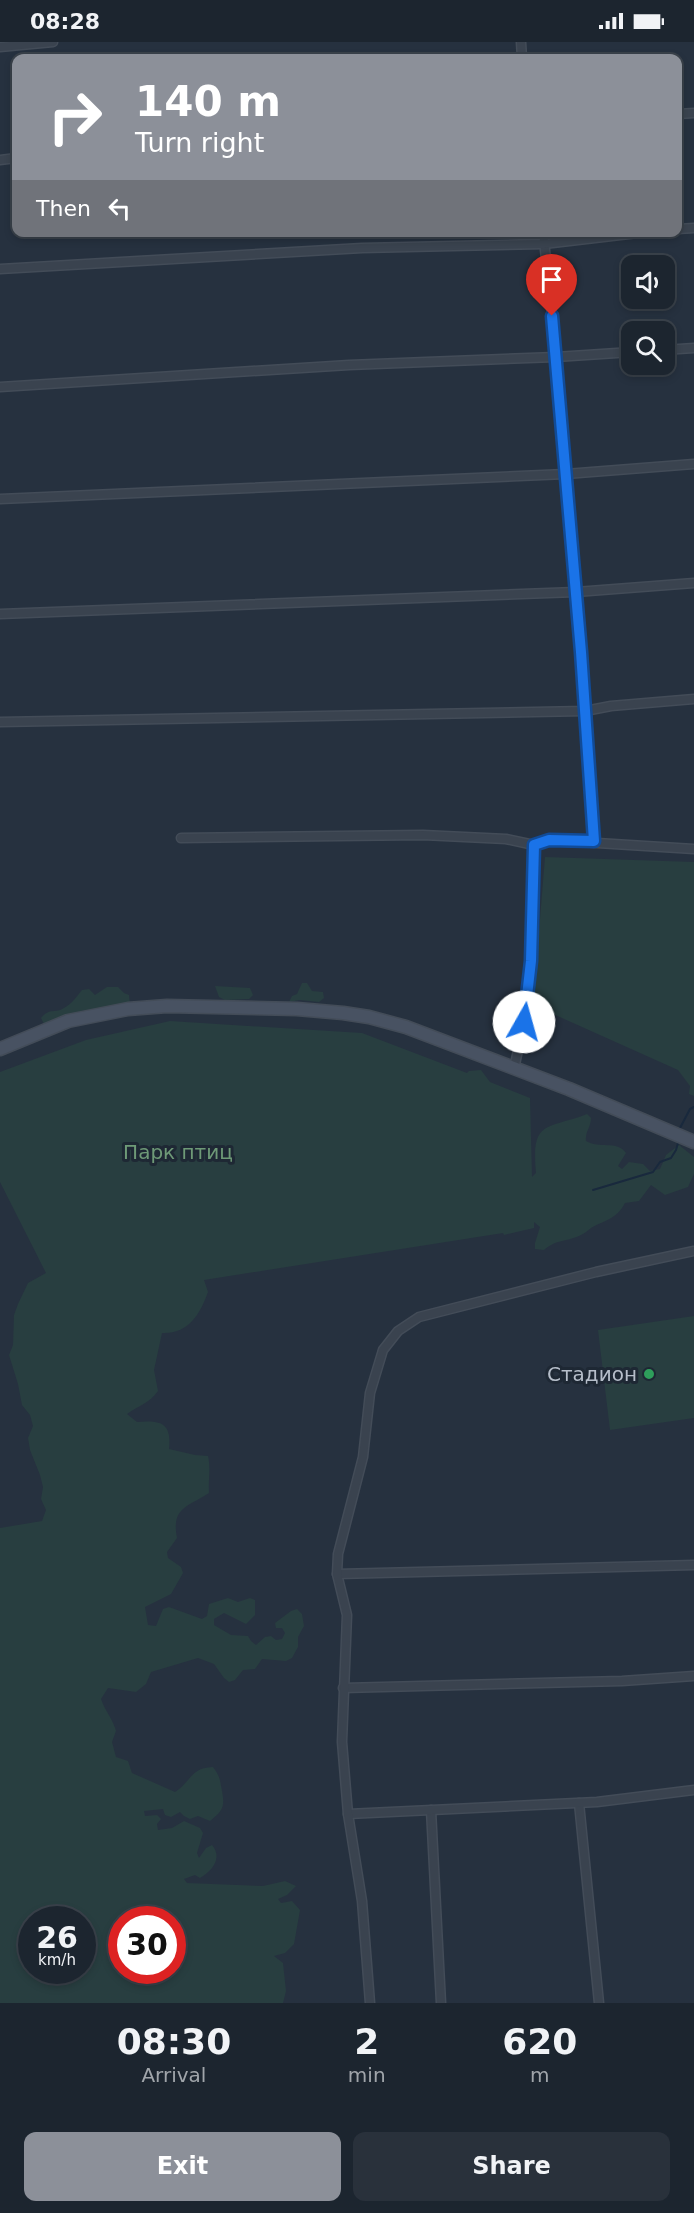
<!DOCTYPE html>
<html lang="en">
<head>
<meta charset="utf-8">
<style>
  :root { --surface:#1c252f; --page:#29313b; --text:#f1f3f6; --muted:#a0a5aa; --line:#3a424b; --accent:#8c9099 }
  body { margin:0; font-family:"DejaVu Sans",sans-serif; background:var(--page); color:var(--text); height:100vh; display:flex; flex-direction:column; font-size:22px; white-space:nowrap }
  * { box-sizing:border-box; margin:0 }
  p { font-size:20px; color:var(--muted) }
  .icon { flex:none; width:33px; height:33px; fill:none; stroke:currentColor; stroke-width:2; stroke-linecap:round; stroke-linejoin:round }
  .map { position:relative; height:1961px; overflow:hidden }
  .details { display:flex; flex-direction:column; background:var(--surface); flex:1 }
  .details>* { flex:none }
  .hud { position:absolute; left:12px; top:12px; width:670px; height:183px; border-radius:12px; box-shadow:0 3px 9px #0003,0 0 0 2px var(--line); background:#8c9099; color:#fff; overflow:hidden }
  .tools { position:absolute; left:621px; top:213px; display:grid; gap:12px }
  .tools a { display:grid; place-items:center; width:54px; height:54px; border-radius:12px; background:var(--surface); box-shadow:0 3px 9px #0003,0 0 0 2px var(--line); font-size:30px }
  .speed { position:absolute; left:18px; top:1864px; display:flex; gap:12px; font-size:30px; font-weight:700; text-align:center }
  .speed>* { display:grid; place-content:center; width:78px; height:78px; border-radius:50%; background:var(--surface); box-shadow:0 3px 9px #0003,0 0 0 2px var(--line); line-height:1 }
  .speed small { font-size:15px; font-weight:400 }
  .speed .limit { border:9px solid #d22; background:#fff; color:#111 }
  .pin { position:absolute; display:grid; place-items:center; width:51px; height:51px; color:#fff; margin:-62px -26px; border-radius:50% 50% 50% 0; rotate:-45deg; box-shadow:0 0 6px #0007 }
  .pin .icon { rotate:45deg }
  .me { position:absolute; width:66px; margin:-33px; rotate:7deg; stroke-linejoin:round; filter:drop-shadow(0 0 4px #0008) }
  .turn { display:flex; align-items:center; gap:21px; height:126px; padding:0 24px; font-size:27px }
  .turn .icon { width:78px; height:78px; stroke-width:2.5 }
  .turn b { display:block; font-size:42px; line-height:51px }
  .then { display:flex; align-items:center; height:57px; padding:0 24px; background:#0003; gap:12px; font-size:22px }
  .eta { display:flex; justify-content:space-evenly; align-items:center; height:102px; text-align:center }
  .eta b { font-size:36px; font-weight:600; line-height:42px }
  .primary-button { display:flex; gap:12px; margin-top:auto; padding:12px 24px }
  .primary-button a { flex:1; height:69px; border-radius:12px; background:var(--accent); color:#fff; font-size:24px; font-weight:600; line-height:69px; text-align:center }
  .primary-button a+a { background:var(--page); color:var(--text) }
  .status { display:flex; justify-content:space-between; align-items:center; height:42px; padding:0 30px; background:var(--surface); direction:ltr }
  .status svg { height:16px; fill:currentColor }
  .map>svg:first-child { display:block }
  .green { fill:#283e40; fill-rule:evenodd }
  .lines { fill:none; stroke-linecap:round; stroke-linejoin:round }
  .stream { stroke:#19293d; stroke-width:2 }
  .minor-casing { stroke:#434c58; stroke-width:11 }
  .secondary-casing { stroke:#434c58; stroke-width:15 }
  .minor { stroke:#3a434f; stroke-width:8 }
  .secondary { stroke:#485262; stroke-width:12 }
  .route-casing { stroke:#114b97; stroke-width:15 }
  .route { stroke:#1a73e8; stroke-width:10 }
  .leisure-dot { fill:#2e9e5b; stroke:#1e2834; stroke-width:2 }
  .labels { text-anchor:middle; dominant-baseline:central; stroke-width:6; stroke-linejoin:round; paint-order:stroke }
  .park-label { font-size:20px; fill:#6e9a77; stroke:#1e2834 }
  .poi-label { font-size:20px; fill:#b6beca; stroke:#1e2834; text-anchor:end }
</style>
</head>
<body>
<div class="status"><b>08:28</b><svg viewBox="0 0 49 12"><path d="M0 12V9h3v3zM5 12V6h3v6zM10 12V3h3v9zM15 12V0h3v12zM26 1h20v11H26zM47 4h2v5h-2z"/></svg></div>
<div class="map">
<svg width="694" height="1961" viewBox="0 0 694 1961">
  <rect width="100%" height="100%" fill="#26313f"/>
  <g class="green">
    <path d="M545,815l149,5v234l-5,-2 1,-8 -12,-16 -145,-65z"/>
    <path d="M302,941h5l5,8 11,1 1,6 -5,4 -19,-2 -11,2 3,-6 5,-2z"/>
    <path d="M215,944l35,2 3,7 -4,4 -24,1 -6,-3z"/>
    <path d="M107,945h11l6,6 5,2 1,10 -49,6 -11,5h-7l-12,8h-7l-3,-6c9,-11 14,-4 23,-10 8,-4 13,-12 18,-18l7,-1 6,6z"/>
    <path d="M170,979l192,12 105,40 2,-2 12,-1 9,12 40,16 2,79 4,-4c-5,-54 10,-43 51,-59l4,4c0,9 -6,14 -5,23 13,8 31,-1 40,12l-8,13 4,3 7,-7 14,2 7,7 10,-2 6,-14 13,-10 15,12v17l-6,13 -23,8 -14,-10 -12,16 -14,2c-8,16 -20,17 -34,25 -4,3 -7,6 -12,8 -14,6 -22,3 -35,14l-9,-1v-6l5,-16 -6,-5v6l-30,7 -1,-2 -299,47 4,12c-8,22 -19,42 -46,41l-8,37 4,21c-9,13 -19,14 -31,23l10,8c23,-2 35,0 32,27l26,6 13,1c3,13 0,24 1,37 -21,14 -38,14 -32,45l-10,14 1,6 13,9 2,6 -12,21 -26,13 3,18 8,1 7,-17 6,-2 33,12 5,-3 2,-12 19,-6 10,4 12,-4 5,2v15l-9,9 -22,-11 -10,6v6l17,10 17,1 3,5 5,4 9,-8 6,-1 5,4 6,-1 3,-6 -3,-5h-6l-1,-5 16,-12 6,-2 5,5 2,12 -6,11v10l-6,11 -6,3 -24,-2 -7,10 -12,1 -8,10 -6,2 -5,-4 -10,-14 -16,-6 -47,14 -5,12 -10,8 -28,-4 -7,11c4,12 12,20 15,32l-4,11 4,15 12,4 4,12 43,19c17,-11 15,-24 38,-25 7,9 7,13 9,24 3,16 1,20 -12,30l-12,-5 -8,3 -6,-3 -4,-4 -9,5 -6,-2 -2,-6 -19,2 1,5 12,-1 4,4 -4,5 1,6 14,-2 12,-7 16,7 3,5 -6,20 2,5 7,-10 6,-3c11,13 0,26 -12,33l-5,-3 -11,4 3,4 76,3 22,-5 11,5 -9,9 -9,4 3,4 11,-2 8,9 -6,34 -9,9 -11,3 9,7 3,28 -3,12h-283v-475l42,-7 4,-11 -5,-11 2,-12 -3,-12 -10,-25 -2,-12 5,-12 -3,-11 -8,-10 -4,-21 -9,-29 4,-10 1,-30 4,-11 10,-21 18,-10 -46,-91v-110l86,-32zM32,1878h50v51h-50zM122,1878h50v51h-50z"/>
    <path d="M694,1274v102l-84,12 -12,-100z"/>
  </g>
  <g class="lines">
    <g class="stream">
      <path d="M680,1086l10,-19 4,-2"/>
      <path d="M593,1148l60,-18 7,-10 11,-4 5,-8 2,-7"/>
    </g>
    <g class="minor-casing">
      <g id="minor">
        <path d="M521,0l1,16"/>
        <path d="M0,5l53,-5"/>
        <path d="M678,72l16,-1"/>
        <path d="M0,118l16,-2"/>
        <path d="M678,187l16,-1"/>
        <path d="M543,190c23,203 37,406 51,609"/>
        <path d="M0,227l362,-21 182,-4 102,-12"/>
        <path d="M664,308l30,-2"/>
        <path d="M0,345l349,-22 207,-8 76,-5"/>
        <path d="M0,457l566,-25 128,-10"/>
        <path d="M0,572l576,-22 118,-9"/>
        <path d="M0,680l585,-11 26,-5 83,-7"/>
        <path d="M181,796l242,-3 83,4 28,6 15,-5 145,9"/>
        <path d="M514,1027l10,-47 7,-61 3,-116"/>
        <path d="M337,1532l357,-9"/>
        <path d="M343,1646l279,-7 72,-5"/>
        <path d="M579,1761l20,200"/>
        <path d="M431,1768l10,193"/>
        <path d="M348,1772l249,-12 97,-12"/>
        <path d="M370,1961l-8,-102 -14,-87 -6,-72 5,-127 -10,-41 1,-20 25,-97 7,-64 13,-43 15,-19 21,-14 177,-45 98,-21"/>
      </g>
    </g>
    <g class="secondary-casing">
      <path id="secondary" d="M0,1007l68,-28 60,-12 39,-3 130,3 46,4 26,4 37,10 163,62 125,53"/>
    </g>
    <use href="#minor" class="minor"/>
    <use href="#secondary" class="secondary"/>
  </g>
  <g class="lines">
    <g class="route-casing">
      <path id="route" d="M524,980l7,-61 3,-116 15,-5 45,1 -13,-189 -29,-336"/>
    </g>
    <use href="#route" class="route"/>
  </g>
  <circle class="leisure-dot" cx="649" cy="1332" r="6"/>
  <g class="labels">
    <g class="park-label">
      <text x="178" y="1110">Парк птиц</text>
    </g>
    <g class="poi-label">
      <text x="637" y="1332">Стадион</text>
    </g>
  </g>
</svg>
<div class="tools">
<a><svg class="icon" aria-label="sound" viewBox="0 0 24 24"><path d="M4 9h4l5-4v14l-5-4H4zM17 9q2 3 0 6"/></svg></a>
<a><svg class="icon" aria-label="search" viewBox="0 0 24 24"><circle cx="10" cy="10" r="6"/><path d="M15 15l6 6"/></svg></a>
</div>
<div class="speed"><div>26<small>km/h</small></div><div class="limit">30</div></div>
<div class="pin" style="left:552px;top:274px;background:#d93025"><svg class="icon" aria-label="arrive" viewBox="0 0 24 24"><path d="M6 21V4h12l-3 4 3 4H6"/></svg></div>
<svg class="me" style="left:524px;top:980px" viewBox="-20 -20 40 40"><circle r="19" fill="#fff"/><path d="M0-13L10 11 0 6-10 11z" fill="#1a73e8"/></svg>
<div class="hud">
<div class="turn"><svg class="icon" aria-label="right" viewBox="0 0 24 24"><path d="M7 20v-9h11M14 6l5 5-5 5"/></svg><div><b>140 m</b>Turn right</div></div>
<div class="then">Then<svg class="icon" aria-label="left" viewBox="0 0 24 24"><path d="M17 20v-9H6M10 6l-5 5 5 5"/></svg></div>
</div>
</div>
<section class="details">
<div class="eta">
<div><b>08:30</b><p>Arrival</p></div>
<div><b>2</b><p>min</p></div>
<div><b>620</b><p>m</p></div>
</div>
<div class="primary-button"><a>Exit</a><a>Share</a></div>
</section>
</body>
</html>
